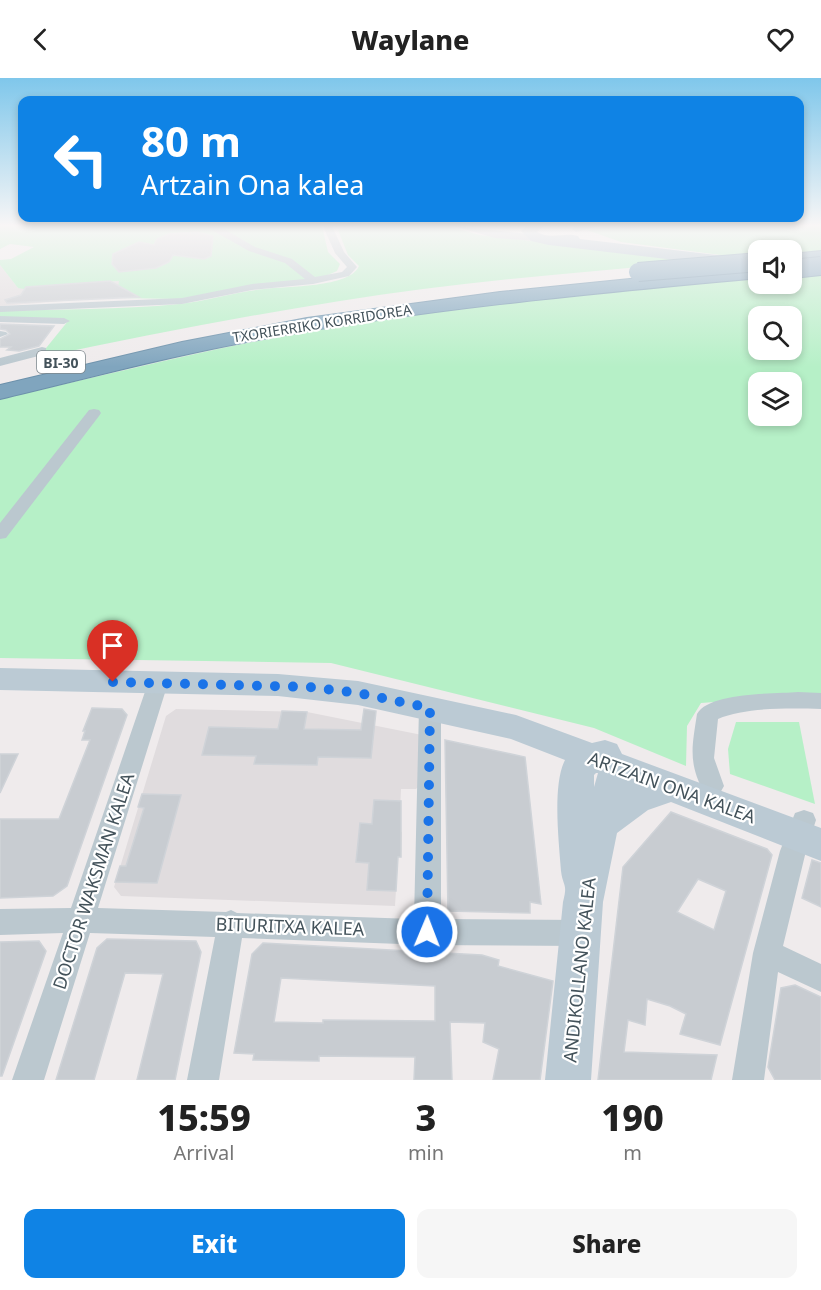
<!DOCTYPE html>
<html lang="en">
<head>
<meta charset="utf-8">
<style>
  :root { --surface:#fff; --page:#f6f6f6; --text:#222; --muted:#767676; --accent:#0f83e5 }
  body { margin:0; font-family:"Noto Sans",sans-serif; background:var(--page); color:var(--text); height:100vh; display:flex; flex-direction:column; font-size:22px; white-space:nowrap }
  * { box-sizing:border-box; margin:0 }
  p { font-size:20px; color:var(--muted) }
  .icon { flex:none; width:33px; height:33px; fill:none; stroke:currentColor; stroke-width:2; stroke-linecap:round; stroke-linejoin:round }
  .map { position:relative; height:1002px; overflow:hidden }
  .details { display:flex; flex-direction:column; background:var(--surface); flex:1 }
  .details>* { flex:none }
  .hud { position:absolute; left:18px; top:18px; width:786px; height:126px; border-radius:12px; box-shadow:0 3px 9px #0003; background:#0f83e5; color:#fff; overflow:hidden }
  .controls { position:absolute; left:748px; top:162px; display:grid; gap:12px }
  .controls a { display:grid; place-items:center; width:54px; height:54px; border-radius:12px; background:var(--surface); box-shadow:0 3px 9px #0003; font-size:30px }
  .pin { position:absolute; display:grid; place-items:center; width:51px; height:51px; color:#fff; margin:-62px -26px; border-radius:50% 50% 50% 0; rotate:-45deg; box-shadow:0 0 6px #0007 }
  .pin .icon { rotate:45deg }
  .me { position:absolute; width:66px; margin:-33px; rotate:1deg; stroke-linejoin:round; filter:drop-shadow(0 0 4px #0008) }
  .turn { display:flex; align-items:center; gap:21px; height:126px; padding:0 24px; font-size:27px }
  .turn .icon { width:78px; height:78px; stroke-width:2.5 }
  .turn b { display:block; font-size:42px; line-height:51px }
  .eta { display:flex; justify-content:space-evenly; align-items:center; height:102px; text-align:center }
  .eta b { font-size:36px; font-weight:800; line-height:42px }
  .cta { display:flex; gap:12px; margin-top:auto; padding:12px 24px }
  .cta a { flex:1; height:69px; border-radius:12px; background:var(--accent); color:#fff; font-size:24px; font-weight:800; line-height:69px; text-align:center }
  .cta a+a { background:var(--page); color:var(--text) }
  header { display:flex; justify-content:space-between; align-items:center; height:78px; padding:0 24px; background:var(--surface); font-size:27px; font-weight:800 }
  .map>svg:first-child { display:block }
  .education { fill:#e0dcde }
  .green { fill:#b6f0c7; fill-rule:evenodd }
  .building { fill:#c8ccd1; stroke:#cfd3d8; stroke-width:1.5; fill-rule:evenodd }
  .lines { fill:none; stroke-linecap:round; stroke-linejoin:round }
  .highway-casing { stroke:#6b90aa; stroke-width:2 }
  .street { fill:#bbc8cf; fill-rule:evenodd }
  .secondary { fill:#bbcad4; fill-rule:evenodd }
  .primary { fill:#a9bfcd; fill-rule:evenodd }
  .highway { fill:#80a5be; fill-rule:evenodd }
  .highway-bridge-casing { stroke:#6b90aa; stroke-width:20; stroke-linecap:butt }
  .highway-bridge { stroke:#80a5be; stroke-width:18 }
  .route { stroke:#1a73e8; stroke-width:10; stroke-dasharray:0 18 }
  .labels { text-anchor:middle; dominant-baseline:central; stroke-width:4.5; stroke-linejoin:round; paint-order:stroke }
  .far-street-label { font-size:14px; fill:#43525a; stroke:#fff }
  .shield { fill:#fff; stroke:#7b868c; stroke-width:1.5 }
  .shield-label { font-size:14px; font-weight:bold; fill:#43525a }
  .near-street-label { font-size:18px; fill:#43525a; stroke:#fff }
</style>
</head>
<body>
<header><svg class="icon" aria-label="back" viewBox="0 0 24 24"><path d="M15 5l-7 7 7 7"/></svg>Waylane<svg class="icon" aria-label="heart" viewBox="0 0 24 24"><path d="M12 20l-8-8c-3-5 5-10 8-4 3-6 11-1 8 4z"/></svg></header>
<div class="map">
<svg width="821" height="1002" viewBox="0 0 821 1002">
  <rect width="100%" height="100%" fill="#efebec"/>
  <g class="education">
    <path d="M0,187l18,23 101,-7 7,15 -126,10z"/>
    <path d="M176,631l131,3 115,23 3,45 -9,9h-15l-2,42 3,1 -1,25h-3l-3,49 -274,-10 -7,-9 52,-171z"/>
  </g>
  <g class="green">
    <path d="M0,148h322l6,26 12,12 -3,7 -16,7 -144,21 -57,-1 6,-2 -8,-7 1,-8 -93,6 -2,2 -6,-1 -18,-23v-5l11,-1 23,-12 -24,-3 -10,5z"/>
    <path d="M366,148h81l33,9 225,26c-94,9 -188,16 -282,28 -129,17 -257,42 -385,69l30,-37 -68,-4v-6c59,-2 120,-1 179,-7 29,-3 56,-12 85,-15 22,-3 86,-1 95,-23l-11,-11 -10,-25z"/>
    <path d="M611,148l22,3 11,-3h177v42l-29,-4v-14h-33v10l-138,-18 -34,-12z"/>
    <path d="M799,196l22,2v418l-120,9 -14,23 -1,40 -92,-38 -263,-65 -331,-5v-259c107,-24 214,-52 323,-70 144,-24 290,-37 436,-51v6h33v-9zM759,238h33v34h-33zM759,304h33v34h-33z"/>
    <path d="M736,644h63l16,82 -85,-30 -2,-25z"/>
  </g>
  <g class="building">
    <path d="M197,154l16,4 -2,20 -7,3 -31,-4 -4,7 -13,6 -37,4 -7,-8 1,-10 26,-12 15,3 3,-6 12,-5z"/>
    <path d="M110,203l29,16 -132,6 -2,-3 16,-5 5,-8z"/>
    <path d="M0,246l54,2 -15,20 -20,5 -12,-1 4,-3h-11v-8l10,-5 -4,-4 -6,-1z"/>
    <path d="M92,630l30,1 5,6 -60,171 -14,10 -53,2v-79h59l31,-79h-8l3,-9h-2z"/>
    <path d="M364,631l12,2 -5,47 -53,-1 -1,8 -63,-1 2,-8 -54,-1 7,-28 69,2 4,-18 25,1 -3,17 57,1z"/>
    <path d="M445,662l80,17 16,147 -11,-2v11l-82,-2z"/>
    <path d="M0,676h18l-18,39z"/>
    <path d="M142,716l39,1 -24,88 -42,-1 5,-16h6l18,-58 -6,-1z"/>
    <path d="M374,722l27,1v56h-3l-2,34 -29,-1 2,-27 -13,-1 4,-39 12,1z"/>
    <path d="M671,734l96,37 5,6 -52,190 -40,-11 6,-20 -16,-8 -23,-7 -2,26 -17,-5 -4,32 93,3 -6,25h-113l25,-213zM698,801l28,12 -12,39 -37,-18z"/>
    <path d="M812,782l9,3v44l-19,-9z"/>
    <path d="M107,861l89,2 5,11 -26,128h-38l26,-106 -38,-1 -31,107h-38l41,-132z"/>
    <path d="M39,863l7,10 -44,125h-2v-134z"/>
    <path d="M263,865l219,12 17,5 -1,6 55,15 -13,99h-47l6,-31 -16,-7 2,-19 -35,-1 2,58h-38l1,-23 -96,-1v5l-66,-1 1,-6 -20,-1 18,-99zM281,900l154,8v35l-112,-1v3l-49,-1z"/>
    <path d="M795,907l26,12v83h-46l-7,-13 13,-79z"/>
  </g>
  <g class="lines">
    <g class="highway-casing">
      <g id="highway">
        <path d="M821,173v10l-29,3v-10z"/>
        <path d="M759,188v12c-173,16 -346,32 -517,65 -81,15 -161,37 -242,56v-14l182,-43 125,-24 193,-26z"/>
      </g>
    </g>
    <g class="street">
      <path d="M205,148h14l36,21 37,12 23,18 27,-5 5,-5 -12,-14 -12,-27h9l12,26 13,15 -8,9 -36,8 -61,6 -70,14 -182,8v-6l182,-8 70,-14 53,-5 -20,-16 -36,-12z"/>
      <path d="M454,148l84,9 5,3 -5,3 -43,-3z"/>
      <path d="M600,148l-24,6 -4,-3 4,-3z"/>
      <path d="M617,148h23c-5,4 -18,4 -23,0z"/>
      <path d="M0,238l64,2 6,3 -6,3 -64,-2z"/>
      <path d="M0,253l6,1 2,2 -8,3z"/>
      <path d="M42,269l4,1v6l-46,12v-8z"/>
      <path d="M94,331l5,1 2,3 -2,3 -93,122 -6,1v-16l89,-113z"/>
      <path d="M158,598l7,2 3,5 -70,225 128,4 5,-2 6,3 177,6 5,-211 3,-6 8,-2 8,2 3,6v211l140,1 10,4 4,9 -4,9 -10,4 -154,-1 -185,-7 -23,142h-32l28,-143 -125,-4 -46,147h-32l51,-147 -63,2v-26l71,-1 77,-225 3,-5z"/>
      <path d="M798,614l23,1v16c-29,-1 -76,-2 -103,10l-4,39 10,28 -4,7 -8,3 -8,-3c-16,-31 -12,-46 -7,-79 12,-22 78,-20 101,-22z"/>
      <path d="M804,732l9,3 3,7 -10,31 -23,95 38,18v28l-43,-20 -14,108h-32l21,-127 27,-102 15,-38z"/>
    </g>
    <path class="secondary" d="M0,590l278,6 80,7 158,34 76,28 13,-3 12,4 5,10 199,74v33l-150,-59 -23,8 -31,23 -14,69 -12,178h-46l18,-178c5,-19 0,-15 -2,-31 -2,-28 -9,-86 4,-111l-54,-21 -153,-34 -80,-9 -278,-6zM596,695h2l-4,14v-12z"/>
    <path class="primary" d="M526,148h18l-7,6c14,8 27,0 41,4l2,3 162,19 8,5 -8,5 -193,-23 -18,-4 -10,-10z"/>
    <use href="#highway" class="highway"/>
    <g class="highway-bridge-casing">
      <g id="highway-bridge">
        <path d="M792,191l29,-3"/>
        <path d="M638,194l121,-10"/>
      </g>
    </g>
    <use href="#highway-bridge" class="highway-bridge"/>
  </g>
  <linearGradient id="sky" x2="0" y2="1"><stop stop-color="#7fc7eb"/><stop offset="0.51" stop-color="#f8f6f6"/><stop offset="1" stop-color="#f8f6f6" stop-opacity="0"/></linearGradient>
  <rect width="821" height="289" fill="url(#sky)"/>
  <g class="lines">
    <path class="route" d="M113,604l196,5 49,6 72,15 -3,224"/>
  </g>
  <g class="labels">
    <g class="far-street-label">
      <text transform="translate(322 245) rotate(-9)">TXORIERRIKO KORRIDOREA</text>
    </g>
    <rect class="shield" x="37" y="273" width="48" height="22" rx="4.5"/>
    <g class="shield-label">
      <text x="61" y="284">BI-30</text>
    </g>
    <g class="near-street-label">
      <text transform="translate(672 709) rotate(20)">ARTZAIN ONA KALEA</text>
      <text transform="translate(93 803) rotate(-72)">DOCTOR WAKSMAN KALEA</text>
      <text transform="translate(290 848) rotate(2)">BITURITXA KALEA</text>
      <text transform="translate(579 892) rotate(-84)">ANDIKOLLANO KALEA</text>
    </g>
  </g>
</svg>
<div class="controls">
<a><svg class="icon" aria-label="sound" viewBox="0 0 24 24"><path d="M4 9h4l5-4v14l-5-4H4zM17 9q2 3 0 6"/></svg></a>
<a><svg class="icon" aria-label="search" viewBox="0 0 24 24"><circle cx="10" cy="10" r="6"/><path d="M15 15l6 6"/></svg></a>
<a><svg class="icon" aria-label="layers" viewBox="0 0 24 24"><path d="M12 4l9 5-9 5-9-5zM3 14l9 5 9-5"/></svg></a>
</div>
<div class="pin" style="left:113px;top:604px;background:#d93025"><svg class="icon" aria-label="arrive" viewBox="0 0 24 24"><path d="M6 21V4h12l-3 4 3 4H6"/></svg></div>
<svg class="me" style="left:427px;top:854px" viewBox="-20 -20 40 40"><circle r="17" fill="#1a73e8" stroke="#fff" stroke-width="3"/><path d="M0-11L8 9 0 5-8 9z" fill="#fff"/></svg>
<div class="hud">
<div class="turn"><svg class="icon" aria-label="left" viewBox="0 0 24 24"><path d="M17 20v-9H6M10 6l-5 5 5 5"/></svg><div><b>80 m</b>Artzain Ona kalea</div></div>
</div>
</div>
<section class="details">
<div class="eta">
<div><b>15:59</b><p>Arrival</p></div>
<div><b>3</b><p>min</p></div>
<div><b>190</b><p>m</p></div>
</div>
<div class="cta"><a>Exit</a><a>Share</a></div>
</section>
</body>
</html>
